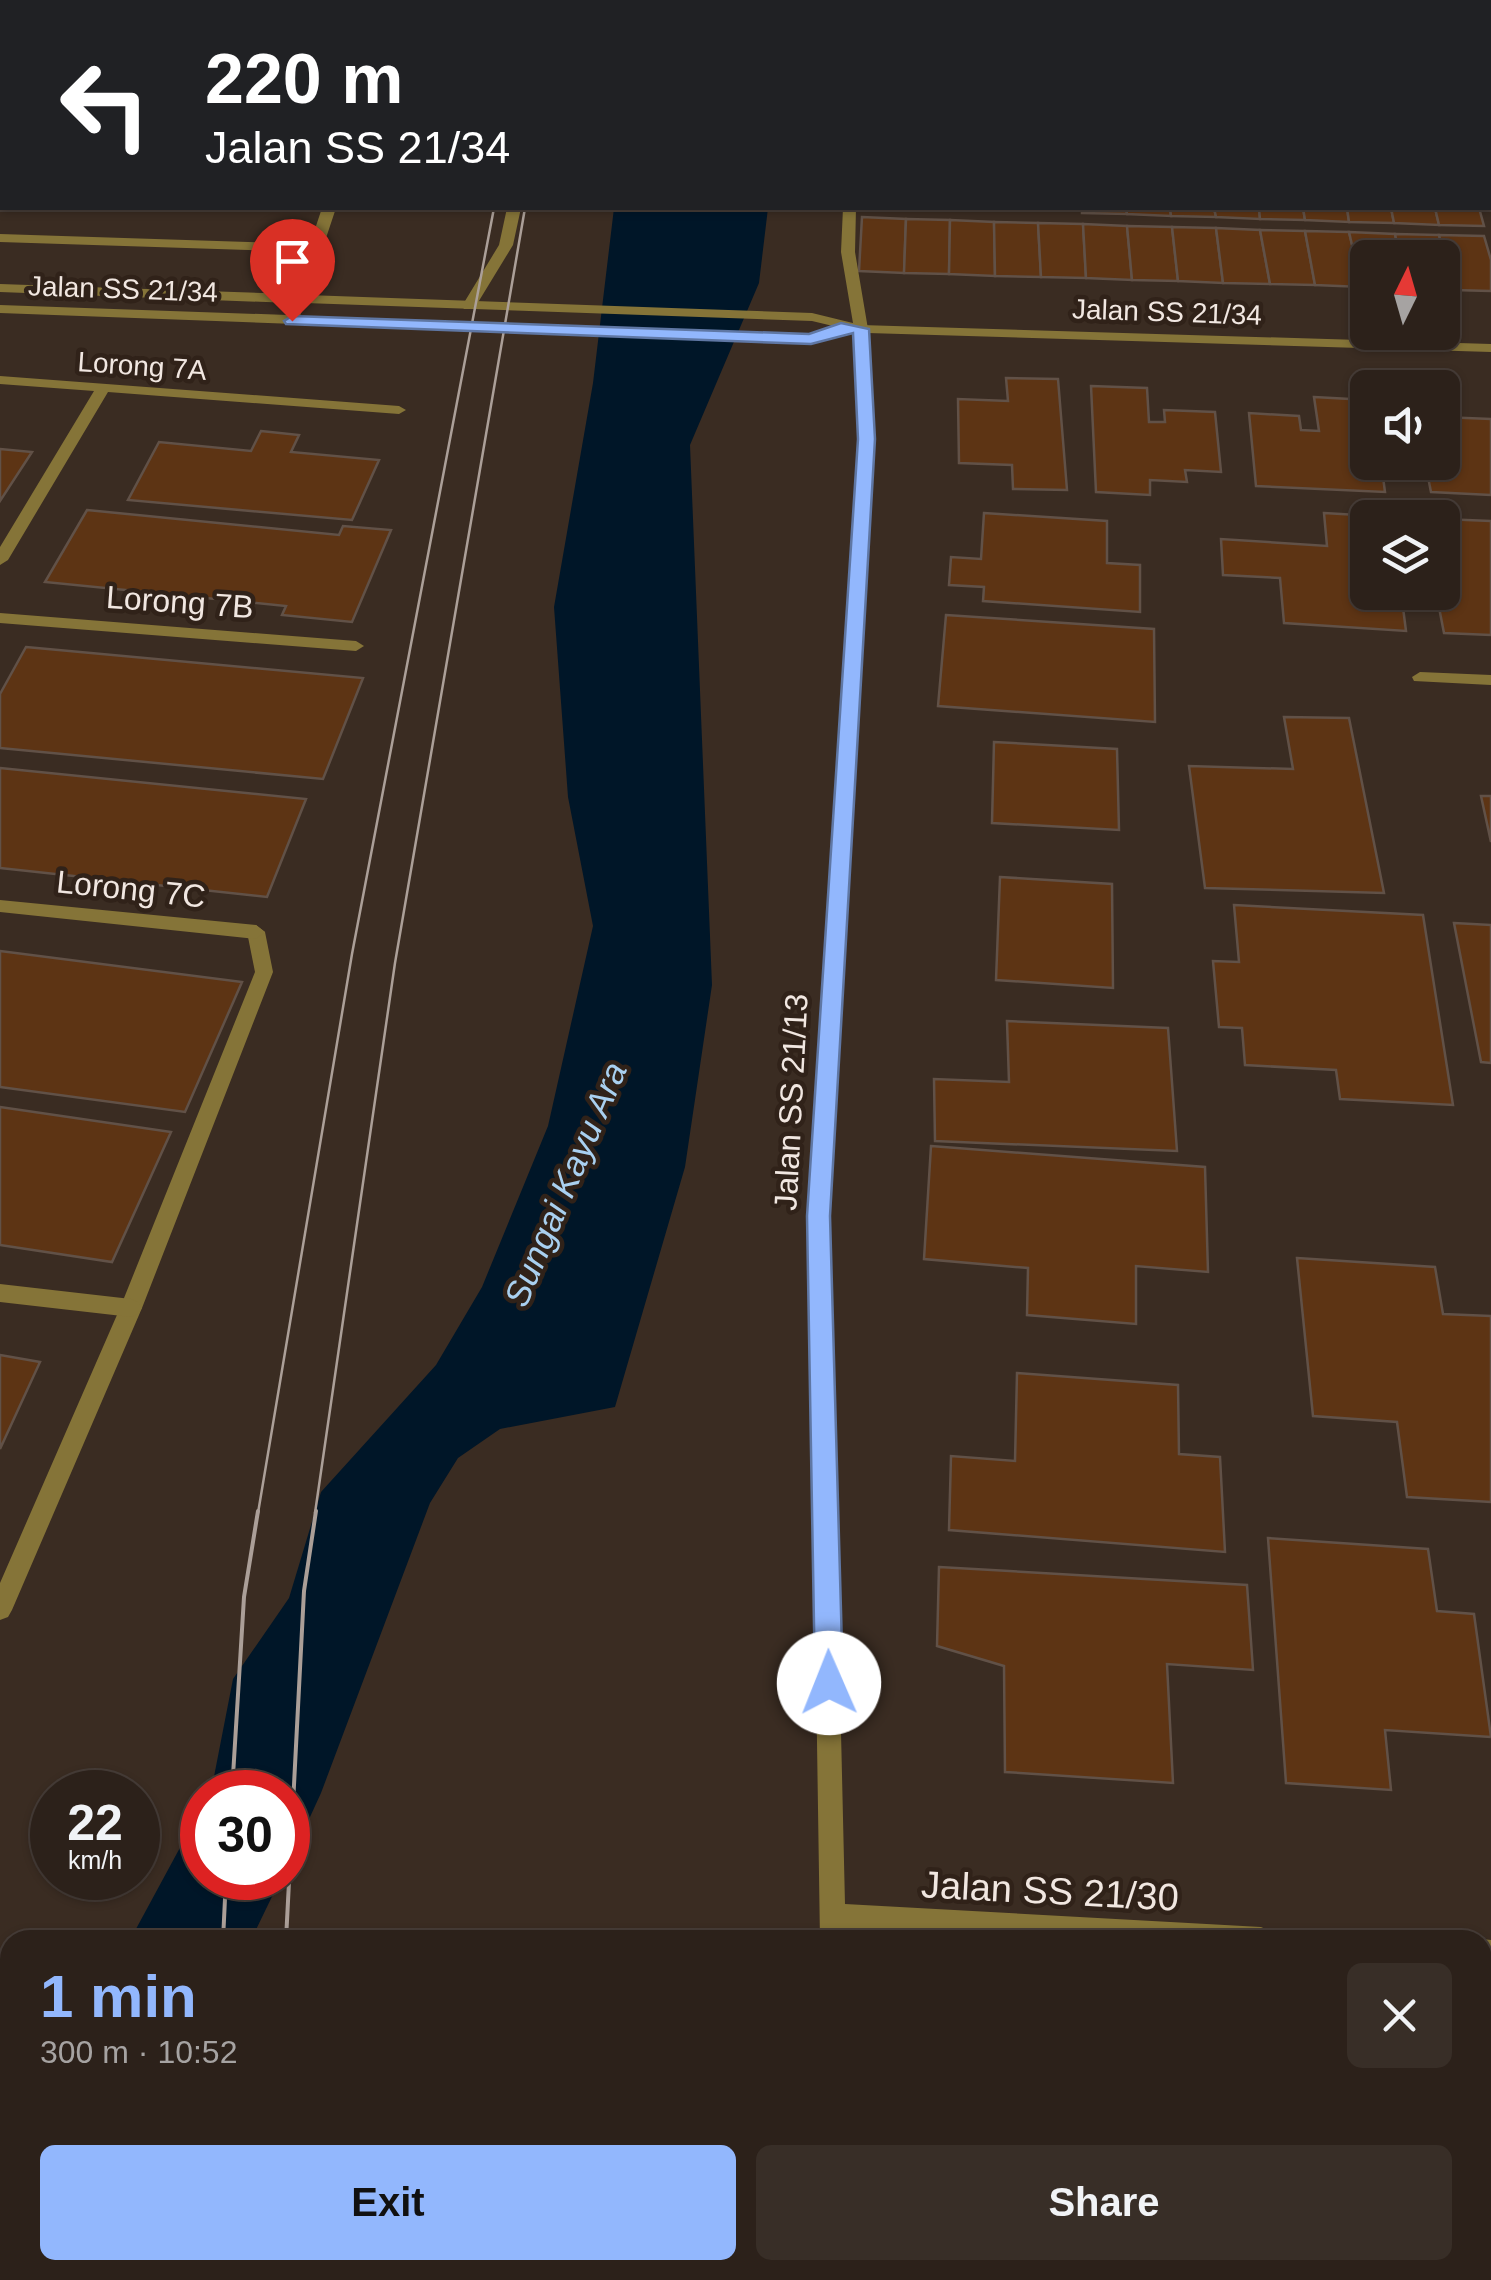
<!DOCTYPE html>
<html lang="en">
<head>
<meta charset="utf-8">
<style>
  :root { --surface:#2c211a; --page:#382e27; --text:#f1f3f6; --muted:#a6a3a2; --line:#483e39; --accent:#92b7fd }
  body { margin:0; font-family:Helvetica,sans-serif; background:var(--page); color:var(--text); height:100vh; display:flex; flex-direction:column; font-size:38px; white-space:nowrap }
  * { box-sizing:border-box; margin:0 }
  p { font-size:32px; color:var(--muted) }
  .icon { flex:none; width:55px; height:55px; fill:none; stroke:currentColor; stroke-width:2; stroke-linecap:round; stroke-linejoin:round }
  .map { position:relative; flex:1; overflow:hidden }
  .side { position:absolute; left:0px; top:1930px; width:1492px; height:350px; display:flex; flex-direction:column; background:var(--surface); border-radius:30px 30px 0 0; box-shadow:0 2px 8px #0004,0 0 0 2px var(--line) }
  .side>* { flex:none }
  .hud { position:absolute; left:0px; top:0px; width:1492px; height:210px; box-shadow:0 2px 8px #0004,0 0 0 2px var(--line); background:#202124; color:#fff; overflow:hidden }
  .needle { width:65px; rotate:5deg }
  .controls { position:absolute; left:1350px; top:240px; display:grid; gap:20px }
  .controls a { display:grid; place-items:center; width:110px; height:110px; border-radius:15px; background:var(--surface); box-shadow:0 2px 8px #0004,0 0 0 2px var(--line); font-size:50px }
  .speed { position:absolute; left:30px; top:1770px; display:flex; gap:20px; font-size:50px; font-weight:700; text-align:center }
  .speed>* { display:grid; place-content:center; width:130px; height:130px; border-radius:50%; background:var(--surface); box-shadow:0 2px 8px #0004,0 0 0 2px var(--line); line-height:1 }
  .speed small { font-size:25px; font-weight:400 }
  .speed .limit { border:15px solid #d22; background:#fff; color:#111 }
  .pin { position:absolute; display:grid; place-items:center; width:85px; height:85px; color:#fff; margin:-102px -42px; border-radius:50% 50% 50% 0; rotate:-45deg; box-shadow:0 0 10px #0007 }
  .pin .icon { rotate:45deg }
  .me { position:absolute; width:110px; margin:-55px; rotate:359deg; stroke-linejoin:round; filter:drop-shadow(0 0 8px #0008) }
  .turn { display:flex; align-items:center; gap:35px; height:210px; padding:0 40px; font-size:45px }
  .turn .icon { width:130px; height:130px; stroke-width:2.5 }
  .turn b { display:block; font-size:70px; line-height:85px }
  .round { display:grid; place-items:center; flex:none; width:105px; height:105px; border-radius:15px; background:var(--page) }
  .summary { display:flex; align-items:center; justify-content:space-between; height:170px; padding:0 40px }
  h1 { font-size:60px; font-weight:800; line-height:75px; color:var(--accent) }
  .action { display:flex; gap:20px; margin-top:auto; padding:20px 40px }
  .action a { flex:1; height:115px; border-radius:15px; background:var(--accent); color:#111; font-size:40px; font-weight:800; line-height:115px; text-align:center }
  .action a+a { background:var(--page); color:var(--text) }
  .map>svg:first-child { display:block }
  .water { fill:#001628 }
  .building { fill:#5d3414; stroke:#615147; stroke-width:2.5 }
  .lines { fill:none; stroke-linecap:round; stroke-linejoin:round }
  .lane { fill:#857438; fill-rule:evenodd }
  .street { fill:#857438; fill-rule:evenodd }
  .tram-far1 { stroke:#ab9f98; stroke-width:2.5 }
  .tram { stroke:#ab9f98; stroke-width:4 }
  .route { fill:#92b7fd; stroke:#5f77a4; stroke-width:2.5 }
  .labels { text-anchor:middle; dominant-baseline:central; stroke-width:9; stroke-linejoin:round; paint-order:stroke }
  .far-street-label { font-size:28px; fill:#f1e7e1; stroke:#302219 }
  .street-label { font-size:32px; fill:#f1e7e1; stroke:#302219 }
  .water-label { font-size:35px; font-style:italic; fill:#a9d0f0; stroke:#302219 }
  .near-street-label { font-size:38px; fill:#f1e7e1; stroke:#302219 }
</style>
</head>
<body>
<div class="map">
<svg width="1491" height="2280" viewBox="0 0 1491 2280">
  <rect width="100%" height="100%" fill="#3a2c22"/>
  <g class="water">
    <path d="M614,208h154l-9,75 -69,162 22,540 -27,182 -70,240 -115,22 -42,29 -28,45 -109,290 -33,72v-73h-77l22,-113 56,-81 32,-106 115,-127 46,-78 66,-161 45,-200 -25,-129 -14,-190 39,-224z"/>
    <path d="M202,1807v71h79l-30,62h-121z"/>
    <path d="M10,2177v93h83l-4,10h-89v-77z"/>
  </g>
  <g class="building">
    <path d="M144,0h94l-95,2z"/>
    <path d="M1082,208h44l1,6 -45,-1z"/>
    <path d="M1126,208h44l1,8 -44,-2z"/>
    <path d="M1170,208h44l2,9 -45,-1z"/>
    <path d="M1214,208h45l1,11 -44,-2z"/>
    <path d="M1259,208h44l2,12 -45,-1z"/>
    <path d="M1303,208h44l2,14 -44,-2z"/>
    <path d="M1347,208h44l3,15 -45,-1z"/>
    <path d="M1391,208h44l4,17 -45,-2z"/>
    <path d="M1435,208h44l5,18 -45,-1z"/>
    <path d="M862,217l44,2 -2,54 -45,-2z"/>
    <path d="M906,219l44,1 -1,54 -45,-1z"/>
    <path d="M950,220l44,2 1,54 -46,-2z"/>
    <path d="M994,222l44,1 3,54 -46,-1z"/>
    <path d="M1038,223l45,1 3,54 -45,-1z"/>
    <path d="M1083,224l44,2 5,54 -46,-2z"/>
    <path d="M1127,226l45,1 6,54 -46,-1z"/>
    <path d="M1172,227l44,1 7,55 -45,-2z"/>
    <path d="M1216,228l44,2 10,54 -47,-1z"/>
    <path d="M1260,230l45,1 10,54 -45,-1z"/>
    <path d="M1305,231l44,1 13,55 -47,-2z"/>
    <path d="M1349,232l46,2 5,24h-32v29h-6z"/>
    <path d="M1395,234l44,1 14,55 -11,-1v-31h-42z"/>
    <path d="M1439,235l45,1 7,24v31l-38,-1z"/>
    <path d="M1006,378l52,1 9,111 -54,-1 -1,-24 -53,-2 -1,-64 50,2z"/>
    <path d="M1091,386l56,2 2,34h16l-1,-12 51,2 6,60 -36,-2 2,12 -37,-2v15l-54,-3z"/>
    <path d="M1314,397l54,3v62h13l4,30 -129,-6 -7,-73 50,3 2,14 18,1z"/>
    <path d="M1442,417l49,2v76l-60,-3 -6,-30h17z"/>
    <path d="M261,431l38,4 -8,17 88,8 -27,60 -224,-20 31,-58 92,9z"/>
    <path d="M0,449l32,3 -32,49z"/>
    <path d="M87,510l252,25 4,-9 48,4 -39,92 -70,-7 4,-9 -241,-24z"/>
    <path d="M984,513l123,8v42l33,2v47l-157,-11 1,-14 -35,-2 2,-28 30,2z"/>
    <path d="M1324,513l68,4 -24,1v74h33l5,39 -122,-8 -4,-45 -57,-3 -2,-36 106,7z"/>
    <path d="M1442,519l49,2v114l-47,-2 -8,-41h6z"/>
    <path d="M946,615l208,14 1,93 -217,-16z"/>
    <path d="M26,647l337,31 -40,101 -323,-31v-54z"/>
    <path d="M1284,717l65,1 35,175 -179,-5 -16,-122 104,3z"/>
    <path d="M994,742l123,7 2,81 -127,-7z"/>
    <path d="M0,768l306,31 -39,98 -267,-29z"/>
    <path d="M1481,796h10v46z"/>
    <path d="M1000,877l112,7 1,104 -117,-8z"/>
    <path d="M1234,905l189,10 30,190 -113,-6 -4,-29 -91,-5 -3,-37 -23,-1 -6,-66 26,1z"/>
    <path d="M1454,923l37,2v138l-10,-1z"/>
    <path d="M0,951l242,31 -57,130 -185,-25z"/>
    <path d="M1007,1021l161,7 9,123 -242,-10 -1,-62 75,3z"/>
    <path d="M0,1107l171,25 -59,130 -112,-17z"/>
    <path d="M931,1146l274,21 3,105 -72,-6v58l-109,-9 1,-47 -104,-9z"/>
    <path d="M1297,1258l138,9 8,47 48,2v186l-84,-5 -10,-75 -84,-6z"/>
    <path d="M0,1355l40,7 -40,87z"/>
    <path d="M1017,1373l161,12 1,69 41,3 5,95 -276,-22 2,-74 64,5z"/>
    <path d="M1268,1538l160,11 9,62 37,3 17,123 -106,-7 6,60 -105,-7z"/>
    <path d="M939,1567l308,18 6,85 -86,-6 6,119 -168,-11 -1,-106 -67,-20z"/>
    <path d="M1482,2151l9,64v65h-243l-1,-10h235z"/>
    <rect x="943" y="2270" width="253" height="10"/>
  </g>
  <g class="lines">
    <g class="lane">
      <rect x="852" y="0" width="12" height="2"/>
      <rect x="1355" y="0" width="12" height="2"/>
      <path d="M507,208h14l-8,37 -39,64h-10l-2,-3 37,-61z"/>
      <path d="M843,208h13l-1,44 13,77 -7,4 -7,-4 -13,-77z"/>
      <path d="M256,925l9,7 8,40 -131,336 -130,302 -4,7 -8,3v-37l120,-275 135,-336 -8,-40z"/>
    </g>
    <g class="street">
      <rect x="0" y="72" width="2" height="8"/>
      <rect x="1490" y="138" width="1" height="8"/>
      <path d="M2,183v12l-2,1v-12z"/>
      <path d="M322,208h14l-29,87 505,18 49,12 630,19v8l-623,-19 5,106 -44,777 16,688 416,23 9,4 4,9h-238l-190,-11v11h-26l-11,-724 50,-777 -5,-107 -7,-2 -36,13 -811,-30v-8l288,10 3,-12 -291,-11v-8l294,10 14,-42 -308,-10v-8l310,10zM305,303l507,18 21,5 -23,9 -510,-19z"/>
      <path d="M0,376l399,30 7,4 -7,4 -291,-22 -100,168 -8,5v-18l94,-156 -94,-7z"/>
      <path d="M0,613l356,28 8,5 -8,5 -356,-28z"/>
      <path d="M1420,672l71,3v10l-77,-4 -2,-4z"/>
      <path d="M0,900l256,25 9,7 -9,7 -256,-27z"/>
      <path d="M0,1284l131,15 7,3 4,6 -4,6 -7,3 -131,-15z"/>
      <path d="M1482,1939l9,1v26l-9,-1z"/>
      <path d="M807,2270h28l-1,10h-28z"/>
    </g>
    <g class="tram-far1">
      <path d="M258,1513l94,-559 142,-746"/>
      <path d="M315,1513l80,-550 130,-755"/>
    </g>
    <g class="tram">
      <path d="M232,1792l12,-195 14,-86"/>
      <path d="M223,1940l3,-62"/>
      <path d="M286,1940l18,-349 12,-80"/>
      <path d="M201,2270v10"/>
      <path d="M269,2270v10"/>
    </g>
  </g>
  <path class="route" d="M292,316l517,18 32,-11 28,6 6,110 -45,777 13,467 -4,9 -10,3 -10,-3 -4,-9 -8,-467 51,-777 -5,-106 -42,11 -525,-20 -2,-3z"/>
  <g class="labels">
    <g class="far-street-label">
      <text transform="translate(123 289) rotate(2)">Jalan SS 21/34</text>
      <text transform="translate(1167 312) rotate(2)">Jalan SS 21/34</text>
      <text transform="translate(142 366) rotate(4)">Lorong 7A</text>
    </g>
    <g class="street-label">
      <text transform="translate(180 602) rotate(4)">Lorong 7B</text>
      <text transform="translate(131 889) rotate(6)">Lorong 7C</text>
      <text transform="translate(791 1102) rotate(-87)">Jalan SS 21/13</text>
    </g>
    <g class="water-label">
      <text transform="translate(565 1184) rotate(-67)">Sungai Kayu Ara</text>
    </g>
    <g class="near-street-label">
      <text transform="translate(1050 1891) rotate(3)">Jalan SS 21/30</text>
    </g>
  </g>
</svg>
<div class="controls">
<a><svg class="needle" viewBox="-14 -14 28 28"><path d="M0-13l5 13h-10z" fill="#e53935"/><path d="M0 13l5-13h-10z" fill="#a6a3a2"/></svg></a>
<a><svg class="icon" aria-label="sound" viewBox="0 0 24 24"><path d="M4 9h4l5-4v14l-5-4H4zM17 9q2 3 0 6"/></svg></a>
<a><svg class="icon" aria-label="layers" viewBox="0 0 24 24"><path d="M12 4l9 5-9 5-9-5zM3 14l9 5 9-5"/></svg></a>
</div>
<div class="speed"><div>22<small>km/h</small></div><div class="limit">30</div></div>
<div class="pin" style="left:292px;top:321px;background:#d93025"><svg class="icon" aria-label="arrive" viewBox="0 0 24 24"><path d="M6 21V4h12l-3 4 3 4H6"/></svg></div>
<svg class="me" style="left:829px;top:1683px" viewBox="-20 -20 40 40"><circle r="19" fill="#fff"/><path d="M0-13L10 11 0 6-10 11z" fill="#92b7fd"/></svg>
<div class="hud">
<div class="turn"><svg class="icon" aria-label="left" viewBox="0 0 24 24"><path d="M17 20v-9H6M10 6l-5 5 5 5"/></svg><div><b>220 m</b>Jalan SS 21/34</div></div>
</div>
<section class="side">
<div class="summary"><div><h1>1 min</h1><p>300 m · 10:52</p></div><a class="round"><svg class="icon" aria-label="close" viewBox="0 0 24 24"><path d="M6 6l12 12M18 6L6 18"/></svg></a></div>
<div class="action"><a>Exit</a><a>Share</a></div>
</section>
</div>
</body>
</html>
